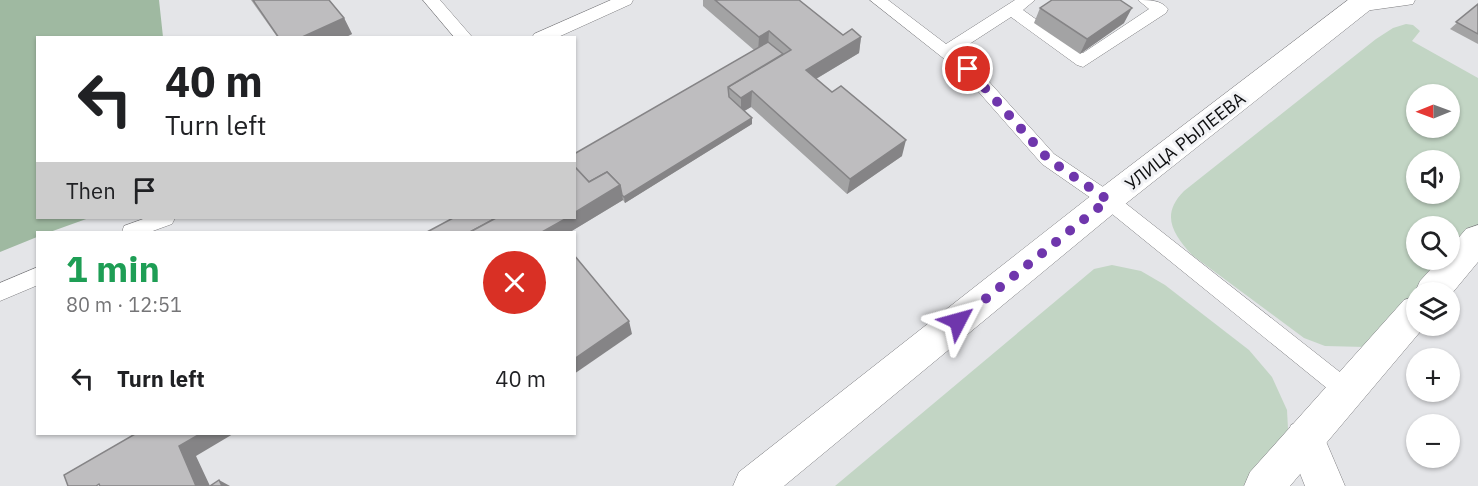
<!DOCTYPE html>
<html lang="en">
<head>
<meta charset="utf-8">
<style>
  :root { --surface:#fff; --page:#f6f6f6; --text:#202124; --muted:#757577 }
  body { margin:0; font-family:"IBM Plex Sans",sans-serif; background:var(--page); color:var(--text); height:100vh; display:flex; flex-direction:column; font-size:22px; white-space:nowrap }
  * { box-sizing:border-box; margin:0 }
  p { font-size:20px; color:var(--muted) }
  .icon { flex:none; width:33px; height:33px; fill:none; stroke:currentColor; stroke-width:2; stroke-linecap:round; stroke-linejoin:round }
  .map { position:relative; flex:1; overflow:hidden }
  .panel { position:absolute; left:36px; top:231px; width:540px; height:204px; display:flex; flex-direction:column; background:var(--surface); border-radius:0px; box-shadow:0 2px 4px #0004 }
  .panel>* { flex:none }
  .hud { position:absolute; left:36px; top:36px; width:540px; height:183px; border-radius:0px; box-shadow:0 2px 4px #0004; background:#fff; color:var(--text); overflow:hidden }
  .needle { width:39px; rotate:269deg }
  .buttons { position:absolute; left:1406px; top:84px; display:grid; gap:12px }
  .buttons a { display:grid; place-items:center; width:54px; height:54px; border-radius:50%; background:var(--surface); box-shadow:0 2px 4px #0004; font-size:30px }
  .pin { position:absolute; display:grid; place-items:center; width:51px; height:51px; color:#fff; margin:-26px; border:3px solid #fff; border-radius:50%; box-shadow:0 2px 6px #0007 }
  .me { position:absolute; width:66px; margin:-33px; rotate:51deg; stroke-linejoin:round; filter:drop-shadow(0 0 4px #0008) }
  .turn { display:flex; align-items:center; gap:21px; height:126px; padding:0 30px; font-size:27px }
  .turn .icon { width:78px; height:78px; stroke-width:2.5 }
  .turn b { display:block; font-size:42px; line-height:51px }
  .then { display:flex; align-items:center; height:57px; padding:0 30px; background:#0003; gap:12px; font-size:22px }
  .round { display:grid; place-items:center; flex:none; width:63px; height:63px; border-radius:32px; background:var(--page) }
  .overview { display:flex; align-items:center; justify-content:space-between; height:102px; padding:0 30px }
  h1 { font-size:36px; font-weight:700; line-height:45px; color:#1e9e55 }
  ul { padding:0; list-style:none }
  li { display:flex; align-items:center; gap:18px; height:90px; padding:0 30px }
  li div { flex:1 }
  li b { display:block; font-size:22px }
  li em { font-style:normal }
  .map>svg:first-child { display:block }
  .green { fill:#c2d5c4; fill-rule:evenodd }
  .forest { fill:#9fb9a1 }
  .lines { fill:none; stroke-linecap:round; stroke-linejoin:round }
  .lane-casing { stroke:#7d7d80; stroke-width:1 }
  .street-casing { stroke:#7d7d80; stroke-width:1 }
  .secondary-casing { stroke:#7d7d80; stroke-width:1 }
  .lane { fill:#fff; fill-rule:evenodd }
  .street { fill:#fff; fill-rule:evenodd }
  .secondary { fill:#fff; fill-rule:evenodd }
  .wall { fill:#a3a3a4 }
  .shaded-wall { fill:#858486 }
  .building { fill:#bebdbf; stroke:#858486; stroke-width:1.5 }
  .route { stroke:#6f36ac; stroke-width:10; stroke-dasharray:0 18 }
  .labels { text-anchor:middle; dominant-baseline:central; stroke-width:6; stroke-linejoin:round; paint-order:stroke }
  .street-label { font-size:18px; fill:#0e0f10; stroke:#f1f2f5 }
</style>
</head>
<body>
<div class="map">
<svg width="1478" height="486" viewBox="0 0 1478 486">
  <rect width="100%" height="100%" fill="#e4e5e8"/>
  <g class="green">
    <path d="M1406,24l7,1 7,6 -8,10 66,37v148l-55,66h-7v9l-51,46 -40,-1 -21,-8 -112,-83c-19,-21 -32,-40 -8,-64l192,-152 17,-11zM1416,94h33v34h-33zM1416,160h33v34h-33zM1416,226h33v34h-33z"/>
    <path d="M1112,265l29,6 24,14 84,65 23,27 15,33 1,19 -12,22 -33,35h-408l259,-217z"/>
  </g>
  <path class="forest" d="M0,0h159l4,37 -125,1v180h51l-39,14h-12l-1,5 -37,15z"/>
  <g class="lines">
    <g class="lane-casing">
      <g id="lane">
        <path d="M423,0h17l33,38h-18z"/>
        <path d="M611,0h22l-2,4 -75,34h-24l2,-4z"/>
        <path d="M870,0h18l58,44 69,-44h20l-12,10 60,43 66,-44 -11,-9c12,0 23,0 30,9l-2,4 -83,54 -6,-2 -66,-48 -54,35 17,13 80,89 61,41 240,189 3,7 -3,7 -8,3 -8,-3 -238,-193 -59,-41 -80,-91z"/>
        <path d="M1369,0h46l-2,4 -6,1 -50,7 -6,-1 -2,-4 2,-4z"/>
        <path d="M146,218h29l-3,6 -22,8h-28l2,-6z"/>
        <path d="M38,267v18l-38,16v-18z"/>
      </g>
    </g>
    <g class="street-casing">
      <path id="street" d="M1305,419l14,6 26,61h-40l-19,-48 5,-13z"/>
    </g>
    <g class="secondary-casing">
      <g id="secondary">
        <path d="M1348,0h31l-4,6 -256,203 -335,277h-51l6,-14 358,-281z"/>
        <path d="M1478,225v37l-29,35v-5h-33v2l-1,-2 5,-11 19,-21h10v-11l17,-20z"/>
        <path d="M1416,296v30h9l-135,160h-46l6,-14 154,-172z"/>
      </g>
    </g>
    <use href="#lane" class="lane"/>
    <use href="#street" class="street"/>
    <use href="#secondary" class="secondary"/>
  </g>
  <g class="wall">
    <path d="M251,0h78l15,18 8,16 -8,4h-66z"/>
    <path d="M703,0h96l44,35 18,2 -2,16 -43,26 86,77 -55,38 -96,-87 -7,4 8,7v6l-127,79 -2,-3 -53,32 4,-14 180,-168 -51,-44z"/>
    <path d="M1478,4v40l-28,-15z"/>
    <path d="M1040,8l84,15 -44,31 -46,-31z"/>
  </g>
  <g class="shaded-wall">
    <path d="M1132,8l-8,15 -44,31 7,-15z"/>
    <path d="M344,18l8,16 -8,4h-44z"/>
    <path d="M769,31l-1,17 -10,5 1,-16z"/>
    <path d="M861,37l-2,16 -55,33 2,-16z"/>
    <path d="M752,91l-1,16 -10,6v-15z"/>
    <path d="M752,118v6l-127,79 -1,-6z"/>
    <path d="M906,140l-4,16 -55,38 3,-15z"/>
    <path d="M620,185l3,15 -53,32h-28l25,-14h7v-5z"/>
    <path d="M629,321l3,13 -58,40v-15z"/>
    <path d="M200,434h33l-37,22 14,30h-14l-17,-40z"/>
    <path d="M219,480l11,6h-8z"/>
  </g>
  <g class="building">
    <path d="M253,0h76l15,18 -44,20h-21z"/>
    <path d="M715,0h84l44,35 9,-6 9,8 -55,33 26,22 9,-6 65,54 -56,39 -98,-88 -11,7 -13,-11 63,-37 -22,-19 -10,6z"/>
    <path d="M1052,0h68l12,8 -45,31 -47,-31z"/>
    <path d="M1478,4v30l-22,-12z"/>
    <path d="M768,42l15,12 -55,33 1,10 23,21 -128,79 -2,-2 -2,-10 -13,-13 -18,10 -15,-16v-12z"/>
    <path d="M574,166l15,16 18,-10 13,13 -46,28z"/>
    <path d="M453,218h43l-26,14h-43z"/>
    <path d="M496,218h71l-25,14h-72z"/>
    <path d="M574,255l55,66 -55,38z"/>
    <path d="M135,434h65l-21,12 17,40h-96l-1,-2 -3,2h-28l-4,-11z"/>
    <path d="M219,480l3,6h-12z"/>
  </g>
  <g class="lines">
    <path class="route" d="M958,321l150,-121 -60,-41 -80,-90"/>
  </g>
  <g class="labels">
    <g class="street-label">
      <text transform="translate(1185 141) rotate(-38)">УЛИЦА РЫЛЕЕВА</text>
    </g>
  </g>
</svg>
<div class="buttons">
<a><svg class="needle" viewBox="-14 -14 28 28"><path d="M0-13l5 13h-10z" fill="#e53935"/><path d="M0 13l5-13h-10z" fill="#757577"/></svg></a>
<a><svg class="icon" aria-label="sound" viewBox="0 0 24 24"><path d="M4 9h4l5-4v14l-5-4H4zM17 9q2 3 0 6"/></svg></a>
<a><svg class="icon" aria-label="search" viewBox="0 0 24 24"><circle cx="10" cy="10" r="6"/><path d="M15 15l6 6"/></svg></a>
<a><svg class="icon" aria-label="layers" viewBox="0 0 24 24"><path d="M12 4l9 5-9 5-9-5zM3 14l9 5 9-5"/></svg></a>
<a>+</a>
<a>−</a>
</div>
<div class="pin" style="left:968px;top:69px;background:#d93025"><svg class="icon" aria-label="arrive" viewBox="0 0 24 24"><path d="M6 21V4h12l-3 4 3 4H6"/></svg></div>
<svg class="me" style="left:958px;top:321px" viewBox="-20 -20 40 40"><path d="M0-17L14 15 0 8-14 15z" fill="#6f36ac" stroke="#fff" stroke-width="4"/></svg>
<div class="hud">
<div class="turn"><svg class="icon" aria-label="left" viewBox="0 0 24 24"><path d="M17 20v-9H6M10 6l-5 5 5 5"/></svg><div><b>40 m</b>Turn left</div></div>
<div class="then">Then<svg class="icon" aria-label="arrive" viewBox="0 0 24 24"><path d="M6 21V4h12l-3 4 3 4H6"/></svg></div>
</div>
<section class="panel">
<div class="overview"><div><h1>1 min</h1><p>80 m · 12:51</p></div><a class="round" style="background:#d93025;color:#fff"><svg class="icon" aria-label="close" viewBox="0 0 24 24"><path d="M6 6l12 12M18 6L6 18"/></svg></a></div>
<ul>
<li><svg class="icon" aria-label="left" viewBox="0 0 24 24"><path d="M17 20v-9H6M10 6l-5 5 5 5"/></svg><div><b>Turn left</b></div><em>40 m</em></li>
</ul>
</section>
</div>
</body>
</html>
